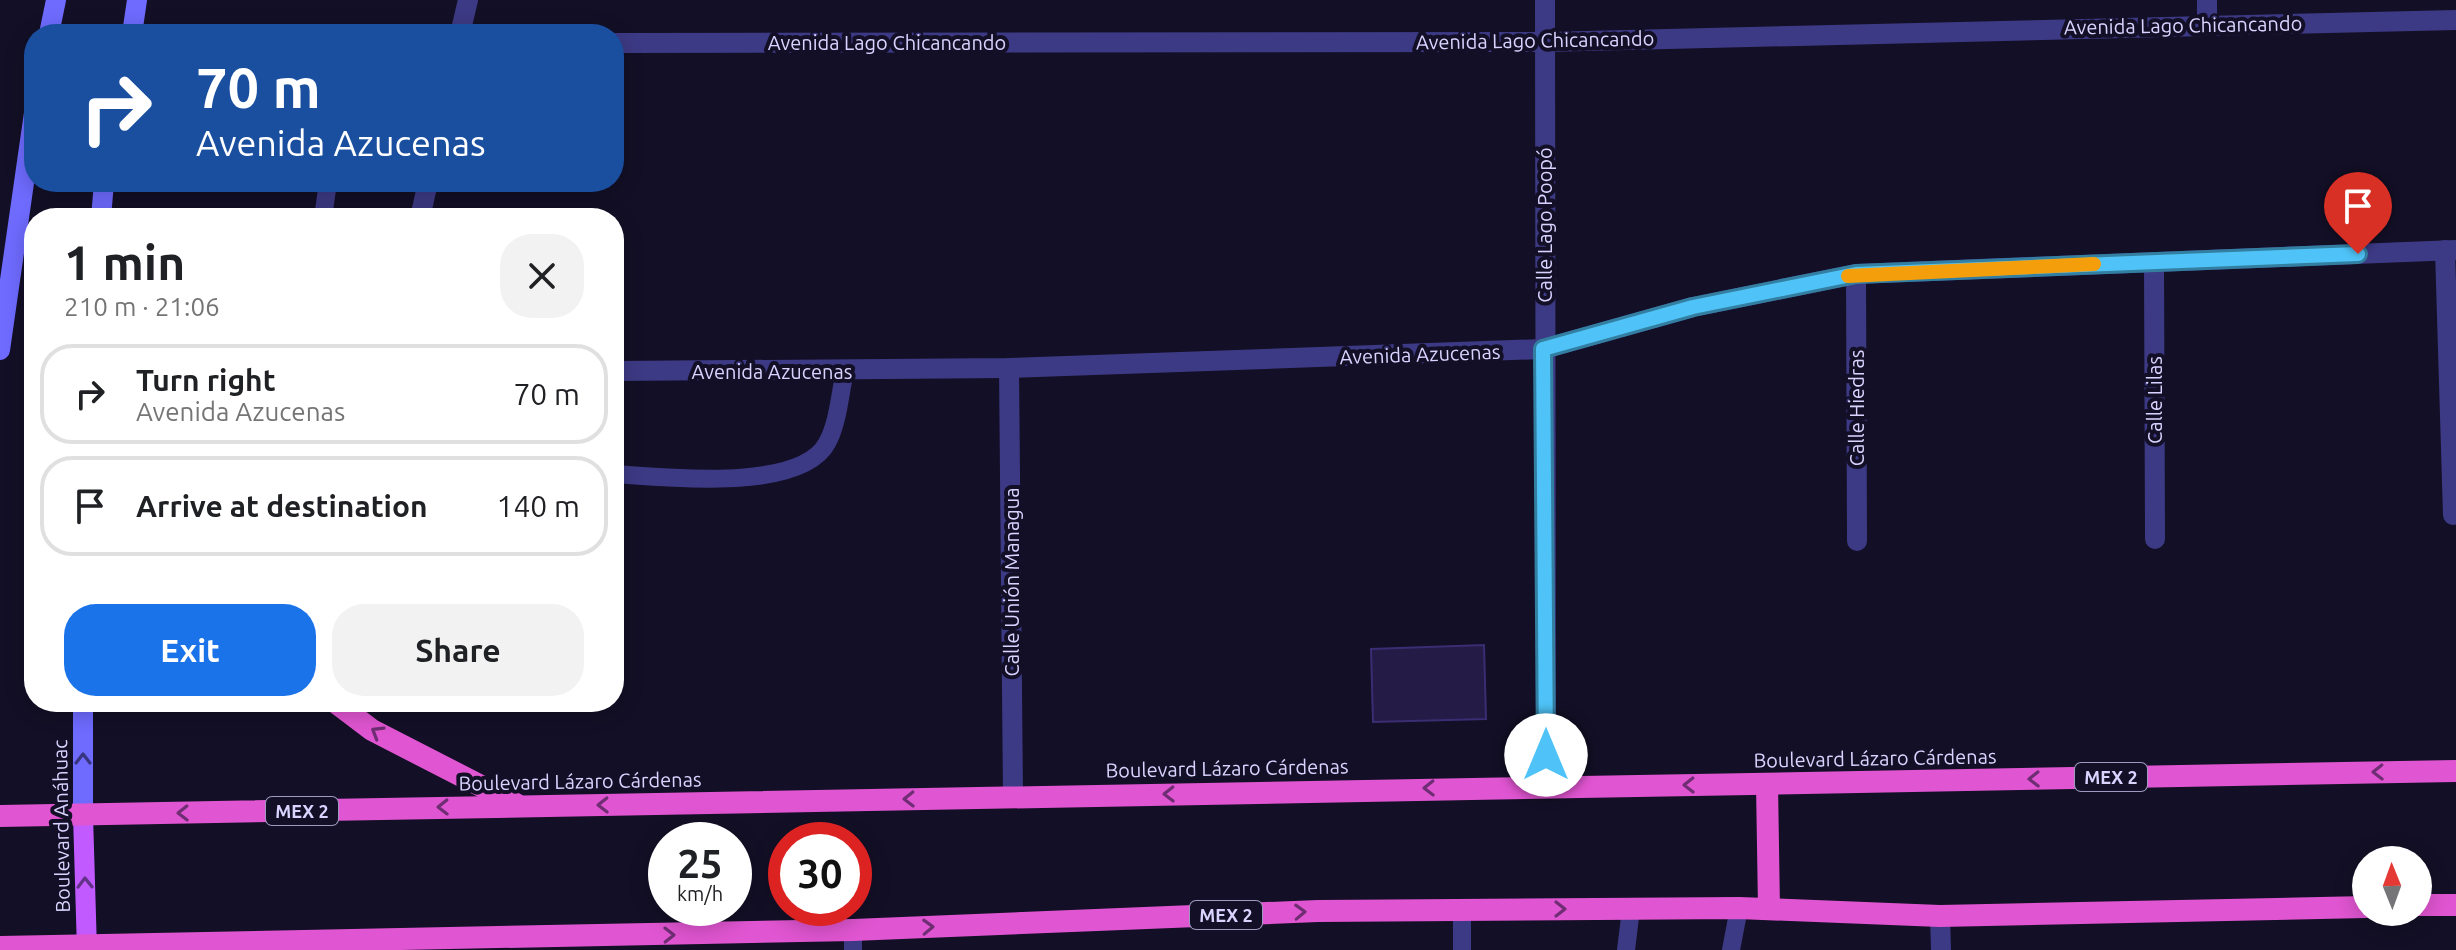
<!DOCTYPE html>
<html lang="en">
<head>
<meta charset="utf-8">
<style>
  :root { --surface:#fff; --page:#f2f2f2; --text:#202124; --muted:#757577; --line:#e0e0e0; --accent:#1a73e8 }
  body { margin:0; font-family:Ubuntu,sans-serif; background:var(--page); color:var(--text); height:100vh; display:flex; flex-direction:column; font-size:30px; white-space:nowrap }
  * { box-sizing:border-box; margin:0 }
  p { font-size:26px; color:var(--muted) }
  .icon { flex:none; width:44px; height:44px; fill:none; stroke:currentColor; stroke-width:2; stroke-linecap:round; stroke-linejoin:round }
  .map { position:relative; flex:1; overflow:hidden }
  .drawer { position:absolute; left:24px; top:208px; width:600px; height:504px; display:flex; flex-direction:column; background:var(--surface); border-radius:32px; box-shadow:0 4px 20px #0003 }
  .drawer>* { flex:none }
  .banner { position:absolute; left:24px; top:24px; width:600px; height:168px; border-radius:32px; box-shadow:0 4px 20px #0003; background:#1a4fa0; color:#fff; overflow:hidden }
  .needle { width:52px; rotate:359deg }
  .fabs { position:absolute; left:2352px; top:846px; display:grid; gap:16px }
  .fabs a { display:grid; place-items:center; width:80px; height:80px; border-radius:50%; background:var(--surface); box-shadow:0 4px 20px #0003; font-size:40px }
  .speed { position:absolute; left:648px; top:822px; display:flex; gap:16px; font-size:40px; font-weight:700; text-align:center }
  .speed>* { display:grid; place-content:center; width:104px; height:104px; border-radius:50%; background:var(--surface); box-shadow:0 4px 20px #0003; line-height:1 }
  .speed small { font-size:20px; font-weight:400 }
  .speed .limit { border:12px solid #d22; background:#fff; color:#111 }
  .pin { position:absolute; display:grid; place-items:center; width:68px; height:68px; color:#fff; margin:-82px -34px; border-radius:50% 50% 50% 0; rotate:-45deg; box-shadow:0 0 8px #0007 }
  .pin .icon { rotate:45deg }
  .me { position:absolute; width:88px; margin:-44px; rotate:0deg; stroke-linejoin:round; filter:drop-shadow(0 0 6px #0008) }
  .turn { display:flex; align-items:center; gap:28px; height:168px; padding:0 40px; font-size:36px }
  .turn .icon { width:104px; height:104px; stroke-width:2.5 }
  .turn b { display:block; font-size:56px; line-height:68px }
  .round { display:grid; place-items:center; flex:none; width:84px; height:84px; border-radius:32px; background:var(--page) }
  .overview { display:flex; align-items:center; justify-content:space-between; height:136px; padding:0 40px }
  h1 { font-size:48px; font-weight:600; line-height:60px }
  .primary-button { display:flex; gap:16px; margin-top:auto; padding:16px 40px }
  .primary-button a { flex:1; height:92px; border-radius:32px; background:var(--accent); color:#fff; font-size:32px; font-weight:600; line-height:92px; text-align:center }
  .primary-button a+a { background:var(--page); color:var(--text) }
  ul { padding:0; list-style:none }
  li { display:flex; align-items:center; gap:24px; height:100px; margin:0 16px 12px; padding:0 24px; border:4px solid var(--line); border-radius:32px }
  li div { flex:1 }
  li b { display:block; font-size:30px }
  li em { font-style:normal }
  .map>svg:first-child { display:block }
  .building { fill:#241b47; stroke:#3b2d73; stroke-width:2 }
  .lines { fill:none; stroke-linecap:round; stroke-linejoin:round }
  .service { stroke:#3d3a85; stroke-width:18 }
  .minor { stroke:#3d3a85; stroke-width:20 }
  .secondary { stroke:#6f6bff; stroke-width:20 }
  .primary { stroke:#c25bff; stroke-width:20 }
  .trunk { stroke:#e055d1; stroke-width:22 }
  .oneway { stroke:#6f2e73 }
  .oneway2 { stroke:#38347d }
  .oneway3 { stroke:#623188 }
  .route-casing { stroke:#337fa1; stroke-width:20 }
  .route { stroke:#4fc3f7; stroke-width:14 }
  .slow { stroke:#f59e0b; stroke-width:14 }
  .labels { text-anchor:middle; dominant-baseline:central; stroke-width:8; stroke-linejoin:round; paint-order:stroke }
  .shield { fill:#130f26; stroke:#9e99be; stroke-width:2 }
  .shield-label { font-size:18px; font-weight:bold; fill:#d9d4ff }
  .street-label { font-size:20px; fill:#d9d4ff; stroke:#130f26 }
</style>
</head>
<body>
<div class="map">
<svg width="2456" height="950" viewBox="0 0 2456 950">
  <rect width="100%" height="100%" fill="#130f26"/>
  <path class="building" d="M1484,645l2,74 -113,3 -2,-73z"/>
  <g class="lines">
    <g class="service">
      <path d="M323,218l5,-36"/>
      <path d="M614,474c49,3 186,19 213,-31 11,-19 13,-50 18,-72"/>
      <path d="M853,950v-20"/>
      <path d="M1462,950v-40"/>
      <path d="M1626,950l5,-41"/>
      <path d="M1731,950l8,-42"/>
    </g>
    <g class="minor">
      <path d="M1545,0l1,786"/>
      <path d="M2207,0v23"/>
      <path d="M460,34l8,-34"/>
      <path d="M614,43l931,-1 911,-22"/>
      <path d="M420,218l8,-36"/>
      <path d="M2445,250l8,265"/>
      <path d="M2154,262l1,277"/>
      <path d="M1856,274l1,267"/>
      <path d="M1009,368l4,429"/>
      <path d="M614,371l395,-3 534,-19 150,-42 163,-33 600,-24"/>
      <path d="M1940,916l1,34"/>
    </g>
    <g class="secondary">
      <path d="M49,34l7,-34"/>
      <path d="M132,34l5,-34"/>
      <path d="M101,218l3,-36"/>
      <path d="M0,350l34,-237"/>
      <path d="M83,702v113"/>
    </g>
    <path class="primary" d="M83,815l4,135"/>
    <g class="trunk">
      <path d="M335,702l37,28 144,74"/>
      <path d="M1767,784l2,125"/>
      <path d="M0,816l2456,-45"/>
      <path d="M2418,905h38"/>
      <path d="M0,947l853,-17 465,-19 421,-3 201,8 426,-9"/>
    </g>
  </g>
  <defs><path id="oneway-chevron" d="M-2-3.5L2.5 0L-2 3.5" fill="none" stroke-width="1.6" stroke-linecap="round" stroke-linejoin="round" transform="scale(2)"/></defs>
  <g class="oneway">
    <use href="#oneway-chevron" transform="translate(377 732) rotate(-149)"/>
    <use href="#oneway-chevron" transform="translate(2378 772) rotate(179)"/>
    <use href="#oneway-chevron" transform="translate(2034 779) rotate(179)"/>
    <use href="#oneway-chevron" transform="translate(1689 785) rotate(179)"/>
    <use href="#oneway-chevron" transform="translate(1429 788) rotate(179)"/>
    <use href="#oneway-chevron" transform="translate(1169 794) rotate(179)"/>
    <use href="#oneway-chevron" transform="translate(909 799) rotate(179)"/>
    <use href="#oneway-chevron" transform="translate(603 805) rotate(179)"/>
    <use href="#oneway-chevron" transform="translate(443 807) rotate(179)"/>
    <use href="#oneway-chevron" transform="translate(183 813) rotate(179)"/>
    <use href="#oneway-chevron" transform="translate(1560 909)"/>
    <use href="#oneway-chevron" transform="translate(1300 912) rotate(-2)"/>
    <use href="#oneway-chevron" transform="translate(928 927) rotate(-2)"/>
    <use href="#oneway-chevron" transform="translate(669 935) rotate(-1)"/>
  </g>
  <use class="oneway2" href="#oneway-chevron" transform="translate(83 759) rotate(-90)"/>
  <use class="oneway3" href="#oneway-chevron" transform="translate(85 883) rotate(-91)"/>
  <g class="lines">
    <g class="route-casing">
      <path id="route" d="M1546,755l-3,-406 150,-42 163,-33 502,-20"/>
    </g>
    <use href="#route" class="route"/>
    <path class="slow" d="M1848,276l246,-12"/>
  </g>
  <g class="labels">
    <g class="shield">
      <rect x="2075" y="763" width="72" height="28" rx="6"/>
      <rect x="266" y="797" width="72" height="28" rx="6"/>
      <rect x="1190" y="901" width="72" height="28" rx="6"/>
    </g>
    <g class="shield-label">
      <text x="2111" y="777">MEX 2</text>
      <text x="302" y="811">MEX 2</text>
      <text x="1226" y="915">MEX 2</text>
    </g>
    <g class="street-label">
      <text transform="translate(2183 25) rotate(-1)">Avenida Lago Chicancando</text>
      <text transform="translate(1535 40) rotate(-1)">Avenida Lago Chicancando</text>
      <text x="887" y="42">Avenida Lago Chicancando</text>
      <text transform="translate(1544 225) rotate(-90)">Calle Lago Poopó</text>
      <text transform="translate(1420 354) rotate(-2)">Avenida Azucenas</text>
      <text x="772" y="371">Avenida Azucenas</text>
      <text transform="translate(2154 400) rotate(-90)">Calle Lilas</text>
      <text transform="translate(1856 408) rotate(-90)">Calle Hiedras</text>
      <text transform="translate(1011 582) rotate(-90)">Calle Unión Managua</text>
      <text transform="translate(1875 758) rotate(-1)">Boulevard Lázaro Cárdenas</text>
      <text transform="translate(1227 768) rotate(-1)">Boulevard Lázaro Cárdenas</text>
      <text transform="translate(580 781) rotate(-1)">Boulevard Lázaro Cárdenas</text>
      <text transform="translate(61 826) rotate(-91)">Boulevard Anáhuac</text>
    </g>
  </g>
</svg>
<div class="fabs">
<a><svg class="needle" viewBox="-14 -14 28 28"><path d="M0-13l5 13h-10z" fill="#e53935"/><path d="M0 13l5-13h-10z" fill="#757577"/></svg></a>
</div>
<div class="speed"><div>25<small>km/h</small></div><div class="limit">30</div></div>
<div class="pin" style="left:2358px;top:254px;background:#d93025"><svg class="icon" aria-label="arrive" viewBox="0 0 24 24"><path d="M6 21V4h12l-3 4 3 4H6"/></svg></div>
<svg class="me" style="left:1546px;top:755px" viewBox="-20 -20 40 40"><circle r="19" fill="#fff"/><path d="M0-13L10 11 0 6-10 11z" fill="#4fc3f7"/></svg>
<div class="banner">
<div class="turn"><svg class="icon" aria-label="right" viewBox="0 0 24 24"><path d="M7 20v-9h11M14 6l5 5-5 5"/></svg><div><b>70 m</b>Avenida Azucenas</div></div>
</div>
<section class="drawer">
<div class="overview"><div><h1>1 min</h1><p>210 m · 21:06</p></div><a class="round"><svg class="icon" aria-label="close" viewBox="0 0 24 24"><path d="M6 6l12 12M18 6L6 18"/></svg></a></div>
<ul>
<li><svg class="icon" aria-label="right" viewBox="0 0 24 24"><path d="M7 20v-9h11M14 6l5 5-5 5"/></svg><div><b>Turn right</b><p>Avenida Azucenas</p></div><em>70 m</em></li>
<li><svg class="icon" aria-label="arrive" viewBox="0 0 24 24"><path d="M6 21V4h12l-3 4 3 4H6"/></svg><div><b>Arrive at destination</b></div><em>140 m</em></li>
</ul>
<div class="primary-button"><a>Exit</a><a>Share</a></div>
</section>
</div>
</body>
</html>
